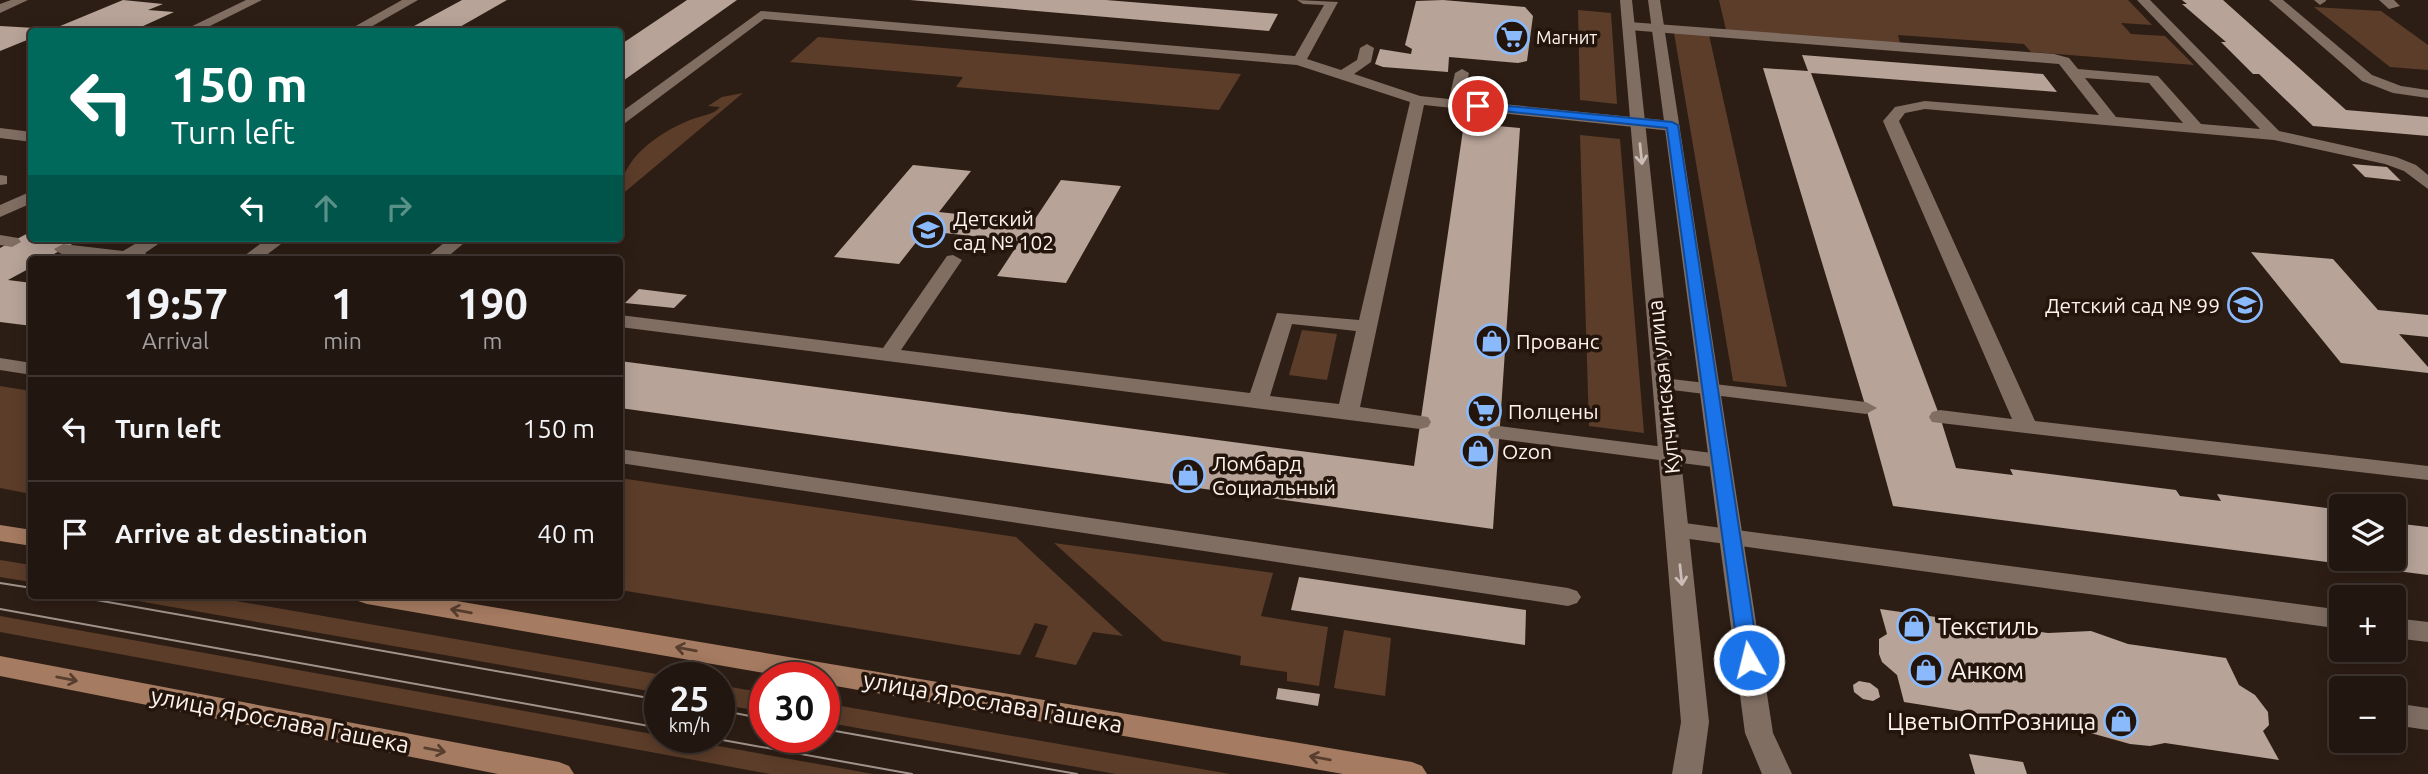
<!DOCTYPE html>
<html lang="en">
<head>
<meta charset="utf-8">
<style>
  :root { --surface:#221610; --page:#2e231e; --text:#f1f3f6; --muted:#a29f9f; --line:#3f3530 }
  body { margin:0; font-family:Ubuntu,sans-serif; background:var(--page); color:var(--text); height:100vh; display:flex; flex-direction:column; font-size:26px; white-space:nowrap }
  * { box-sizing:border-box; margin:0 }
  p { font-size:23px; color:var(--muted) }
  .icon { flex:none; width:38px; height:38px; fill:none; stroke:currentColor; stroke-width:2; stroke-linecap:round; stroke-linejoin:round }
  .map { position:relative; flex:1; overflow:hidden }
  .drawer { position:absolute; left:28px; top:256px; width:595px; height:343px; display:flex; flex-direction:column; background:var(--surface); border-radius:7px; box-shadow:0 4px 18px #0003,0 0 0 2px var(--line) }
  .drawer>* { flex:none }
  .banner { position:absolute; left:28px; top:28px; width:595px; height:214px; border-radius:7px; box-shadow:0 4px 18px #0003,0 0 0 2px var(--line); background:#00695c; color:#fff; overflow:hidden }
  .buttons { position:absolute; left:2329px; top:494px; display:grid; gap:14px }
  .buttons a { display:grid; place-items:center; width:77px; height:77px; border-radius:7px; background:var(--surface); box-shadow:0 4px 18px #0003,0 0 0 2px var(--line); font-size:35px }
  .speed { position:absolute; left:644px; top:662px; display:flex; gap:14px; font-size:35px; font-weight:700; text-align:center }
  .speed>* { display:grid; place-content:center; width:91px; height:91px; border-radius:50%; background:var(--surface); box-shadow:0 4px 18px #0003,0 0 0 2px var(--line); line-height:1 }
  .speed small { font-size:18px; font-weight:400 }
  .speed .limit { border:10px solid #d22; background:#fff; color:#111 }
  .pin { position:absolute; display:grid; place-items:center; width:60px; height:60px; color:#fff; margin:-30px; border:4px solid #fff; border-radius:50%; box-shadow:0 2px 7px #0007 }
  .me { position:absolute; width:77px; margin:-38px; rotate:352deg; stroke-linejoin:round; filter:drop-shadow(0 0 5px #0008) }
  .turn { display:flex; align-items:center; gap:24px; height:147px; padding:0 28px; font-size:32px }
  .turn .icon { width:91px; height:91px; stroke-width:2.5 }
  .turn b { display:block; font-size:49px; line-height:60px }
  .lanes { display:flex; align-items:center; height:66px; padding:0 28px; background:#0003; justify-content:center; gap:35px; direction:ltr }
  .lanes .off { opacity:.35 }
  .eta { display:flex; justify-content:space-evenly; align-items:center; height:119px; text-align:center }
  .eta b { font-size:42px; font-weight:700; line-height:49px }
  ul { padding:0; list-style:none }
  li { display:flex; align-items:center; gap:21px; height:105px; padding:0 28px; border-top:2px solid var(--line) }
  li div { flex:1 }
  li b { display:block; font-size:26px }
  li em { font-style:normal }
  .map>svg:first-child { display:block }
  .green { fill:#5c3d29 }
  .building { fill:#b7a398 }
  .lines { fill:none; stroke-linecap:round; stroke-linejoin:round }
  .lane { fill:#806e63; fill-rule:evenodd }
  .street { fill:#806e63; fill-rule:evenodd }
  .secondary { fill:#a57b61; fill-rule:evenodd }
  .tram { stroke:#a0938b; stroke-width:2 }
  .oneway { stroke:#cbbdb5 }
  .oneway2 { stroke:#573e2e }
  .route { fill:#1a73e8; stroke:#114b97; stroke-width:2 }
  .labels { text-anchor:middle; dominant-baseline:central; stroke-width:7; stroke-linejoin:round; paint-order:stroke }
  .far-poi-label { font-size:18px; fill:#fdf2ec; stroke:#23150c; text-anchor:start }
  .poi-label { font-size:21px; fill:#fdf2ec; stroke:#23150c; text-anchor:start }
  .street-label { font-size:21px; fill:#fdf2ec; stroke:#23150c }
  .near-poi-label { font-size:24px; fill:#fdf2ec; stroke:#23150c; text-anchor:start }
  .near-street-label { font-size:24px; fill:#fdf2ec; stroke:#23150c }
</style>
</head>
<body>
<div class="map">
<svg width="2428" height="774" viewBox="0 0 2428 774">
  <rect width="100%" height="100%" fill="#2d1e15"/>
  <g class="green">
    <path d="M1719,0h409l24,25 -31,-2 10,11 34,2 29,29 -163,-13 -7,-8 -126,-9 2,8 -174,-13z"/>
    <path d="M2314,7l67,4 47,34v25l-38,-3z"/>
    <path d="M1578,10l33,3 6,91 -37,-4z"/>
    <path d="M1674,33l35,2 78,352 -54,-6z"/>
    <path d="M818,37l423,37 -22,36 -263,-23 7,-10 -173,-15z"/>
    <path d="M743,93l-123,103c-1,-37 40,-64 70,-76 11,-5 22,-4 30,-13l-12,-1 14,-9z"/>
    <path d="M1580,135l40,4 24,294 -55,-7z"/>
    <path d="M1302,330l35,4 -10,46 -38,-5z"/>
    <path d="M0,386l31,5v103l-31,-6z"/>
    <path d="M620,478l396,59 107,99 -30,-4 -17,33 -41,-8 13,-31 -13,-3 -15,32 -400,-65z"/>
    <path d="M1054,543l219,30 -12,43 67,11 -9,59 -32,-5v-9l-47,-7 1,-9 -78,-15z"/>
    <path d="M0,560l31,5v17l-31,-5z"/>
    <path d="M104,595h98l472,82h-14v16z"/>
    <path d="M0,616l873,158h-103l-770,-142z"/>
    <path d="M1344,630l47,8 -6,58 -51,-8z"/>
    <path d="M719,685l46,8v19l-46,-8z"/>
    <path d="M824,703l406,71h-114l-292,-52z"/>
  </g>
  <g class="building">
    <path d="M123,0l40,4 -15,6 26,2 -44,20h-98v6l-32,13v-25l53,3z"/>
    <path d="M462,0h45l-56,32h-48z"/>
    <path d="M687,0h50l-117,83v-38z"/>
    <path d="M910,0h196l172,14 -9,17z"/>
    <path d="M1443,0l82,7 8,9 -6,45 -9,2 -69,-6 -1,15 -65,-5 -8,-3 5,-15 31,5 1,-5 -7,-4 11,-44z"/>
    <path d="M2182,0h41l123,110 82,7v19l-115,-10 -54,-52h-6l-32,-32h5l-44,-38h5z"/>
    <path d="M1802,55l241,19 14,18 -246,-19 129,344 16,51 57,7 -3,-6 166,21 4,6 41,5 -4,-7 125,16v48h52v-35l34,4v48l-535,-69 -27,-98 -103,-340 45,3z"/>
    <path d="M1464,123l56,5 -27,401 -873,-121v-47l794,105z"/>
    <path d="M2352,164l35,3 14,14 -36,-4z"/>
    <path d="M913,165l58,6 -32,41 94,10 28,-42 60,6 -55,97 -69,-7 23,-35 -95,-10 -26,33 -65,-7z"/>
    <path d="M32,231v7h51l-38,21h-13v8l-24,13 24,3v43l-32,-4v-74z"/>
    <path d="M2251,252l82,7 45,51 50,5v22l-29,-3 29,33v6l-87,-10z"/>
    <path d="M639,289l48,6 -13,13 -49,-5z"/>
    <path d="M1299,577l227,33 -1,35 -234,-35z"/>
    <path d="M1880,609l168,24 43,-2 37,13 98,14 13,27 16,10 13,17 1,13 -6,6 16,29 -114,-17 -15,3 -20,-2 -50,-14 -176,-28 -7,-27 -15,-13 -3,-8v-15l8,-5z"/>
    <path d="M1859,681l11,2 8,6 2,8 -7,4 -10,-2 -9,-7 -1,-7z"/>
    <path d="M1278,688l42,6 -2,12 -42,-7z"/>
    <path d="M1969,754l54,8 4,12h-52z"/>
  </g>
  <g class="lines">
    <g class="lane">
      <path d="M11,0h17l-28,13v-9z"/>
      <path d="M246,0h16l-64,32h-18z"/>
      <path d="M402,0h16l-56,32h-17z"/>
      <path d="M1297,0l41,2 -31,57 34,11 16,-10 3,-12 7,-4 7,4 -3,14 -17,12 66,22 29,3 6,-26 7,-4 7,4 -6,27 209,21 8,5 -8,5 -248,-26 -64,302 68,10 3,5 -3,5 -8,2 -800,-102v-12l263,33 64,-92 6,-1 9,5 -61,90 349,43 27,-80 82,7 51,-218 -113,-37 -533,-46 -139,104 -5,1v-11l141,-102 534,45 29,-51 -21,-1zM1292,324l64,7 -17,73 -69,-8z"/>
      <path d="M2137,0h13l129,131 117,26 20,8 12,10v14l-24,-18 -19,-7 -111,-24 -349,-31 -20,4 -6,8 136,300 393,45v14l-496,-58 -3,-5 3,-5 8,-2 72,9 -129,-298 12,-14 30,-6 174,14 -40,-51 -430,-34 -7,-4 7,-4 425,32 15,4 9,11 80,7 43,48 59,5zM2085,78l64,5 34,40 -67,-6z"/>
      <path d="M2269,0h14l89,75 29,11 27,4v8l-35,-5 -31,-12z"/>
      <path d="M2314,0h12v1l-6,4z"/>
      <path d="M2379,0h15l6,6 -11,3z"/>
      <path d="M0,128l32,4v10l-32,-4z"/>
      <path d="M0,175l7,1v8l-7,1z"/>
      <path d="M32,191v12l-32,14v-12z"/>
      <path d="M0,235l18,3 3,4 -9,5 -12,-2z"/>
      <path d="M145,238h22l-22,15 10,6c-21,0 -88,5 -101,-10l9,-5 60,7z"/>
      <path d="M268,238h21l-28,21h-21z"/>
      <path d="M450,238h20l-25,21h-21z"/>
      <path d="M0,358l32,5v12l-32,-5z"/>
      <path d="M1663,378l203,24 11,6 -11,6 -210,-26 -3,-4 3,-4z"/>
      <path d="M1499,426l221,28 8,2 3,5 -3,5 -8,2 -229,-30 -3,-5 3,-5z"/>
      <path d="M620,449l948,139 9,3 4,6 -4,6 -9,3 -948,-143z"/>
      <path d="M1677,522l665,88v19l-674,-93 -3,-6 3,-6z"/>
      <path d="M2394,618l34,4v20l-34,-4z"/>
      <path d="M2394,703l34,5v22l-34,-5z"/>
    </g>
    <g class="street">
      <path d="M1620,0h12l77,722 -7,52h-30l9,-52z"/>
      <path d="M1648,0h12l113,733 19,41h-30l-17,-41z"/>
    </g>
    <g class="secondary">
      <path d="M0,525l32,5v16l-32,-5z"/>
      <path d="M354,595h67l991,167 10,4 5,8h-84l-519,-90v-7h-37l-420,-73 -9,-3z"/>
      <path d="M0,656l559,106 10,4 5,8h-76l-498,-98z"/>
    </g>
    <g class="tram">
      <path d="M0,583l32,5"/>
      <path d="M68,595l592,105"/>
      <path d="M0,609l660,119"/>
      <path d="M719,710l46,9"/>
      <path d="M824,729l253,45"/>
      <path d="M706,737l206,37"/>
    </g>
  </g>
  <defs><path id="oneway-shaft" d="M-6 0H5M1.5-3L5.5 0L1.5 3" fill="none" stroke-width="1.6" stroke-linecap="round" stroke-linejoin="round" transform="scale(1.75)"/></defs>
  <g class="oneway">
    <use href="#oneway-shaft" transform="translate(1641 154) rotate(84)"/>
    <use href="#oneway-shaft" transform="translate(1681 575) rotate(84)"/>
  </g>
  <g class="oneway2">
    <use href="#oneway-shaft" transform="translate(461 611) rotate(-170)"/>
    <use href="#oneway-shaft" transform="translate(686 649) rotate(-170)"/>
    <use href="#oneway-shaft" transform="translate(67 679) rotate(11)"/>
    <use href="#oneway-shaft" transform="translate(435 750) rotate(11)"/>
    <use href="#oneway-shaft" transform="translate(1320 758) rotate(-170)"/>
  </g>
  <path class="route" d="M1478,103l194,19 6,3 81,535 -3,5h-14l-3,-5 -72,-532 -193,-20v-4z"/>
  <defs>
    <g id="supermarket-ring" transform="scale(1.75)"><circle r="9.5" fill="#23150c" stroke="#8abafc" stroke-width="1.5"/><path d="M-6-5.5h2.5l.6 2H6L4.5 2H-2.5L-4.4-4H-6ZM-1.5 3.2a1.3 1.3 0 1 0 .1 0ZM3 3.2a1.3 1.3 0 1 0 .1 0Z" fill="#8abafc"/></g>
    <g id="school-ring" transform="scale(1.75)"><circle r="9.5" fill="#23150c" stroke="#8abafc" stroke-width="1.5"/><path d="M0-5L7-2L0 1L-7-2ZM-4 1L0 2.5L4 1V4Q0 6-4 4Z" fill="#8abafc"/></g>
    <g id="shop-ring" transform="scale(1.75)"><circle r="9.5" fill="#23150c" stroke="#8abafc" stroke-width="1.5"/><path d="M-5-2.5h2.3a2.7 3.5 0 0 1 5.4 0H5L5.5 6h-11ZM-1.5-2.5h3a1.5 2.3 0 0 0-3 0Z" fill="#8abafc"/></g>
  </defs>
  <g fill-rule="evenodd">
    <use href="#supermarket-ring" x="1512" y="37"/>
    <use href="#school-ring" x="928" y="230"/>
    <use href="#school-ring" x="2245" y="305"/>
    <use href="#shop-ring" x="1492" y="341"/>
    <use href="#supermarket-ring" x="1484" y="411"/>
    <use href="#shop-ring" x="1478" y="451"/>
    <use href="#shop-ring" x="1188" y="475"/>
    <use href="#shop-ring" x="1914" y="626"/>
    <use href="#shop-ring" x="1926" y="670"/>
    <use href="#shop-ring" x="2121" y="721"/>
  </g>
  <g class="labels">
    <g class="far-poi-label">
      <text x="1536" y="37">Магнит</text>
    </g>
    <g class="poi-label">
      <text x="953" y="218">Детский<tspan x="953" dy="24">сад № 102</tspan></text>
      <text x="2220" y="305" text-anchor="end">Детский сад № 99</text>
      <text x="1516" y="341">Прованс</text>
      <text x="1508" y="411">Полцены</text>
      <text x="1502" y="451">Ozon</text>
      <text x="1212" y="463">Ломбард<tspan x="1212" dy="24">Социальный</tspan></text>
    </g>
    <g class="street-label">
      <text transform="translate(1663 387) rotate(-96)">Купчинская улица</text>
    </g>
    <g class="near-poi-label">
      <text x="1938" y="626">Текстиль</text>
      <text x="1951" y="670">Анком</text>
      <text x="2096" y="721" text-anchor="end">ЦветыОптРозница</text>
    </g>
    <g class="near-street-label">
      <text transform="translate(993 702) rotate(10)">улица Ярослава Гашека</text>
      <text transform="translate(280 720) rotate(11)">улица Ярослава Гашека</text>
    </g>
  </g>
</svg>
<div class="buttons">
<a><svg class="icon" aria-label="layers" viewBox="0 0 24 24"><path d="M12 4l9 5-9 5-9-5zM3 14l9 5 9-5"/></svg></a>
<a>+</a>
<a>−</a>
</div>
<div class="speed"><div>25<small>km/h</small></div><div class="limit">30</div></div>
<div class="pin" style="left:1478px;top:106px;background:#d93025"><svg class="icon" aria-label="arrive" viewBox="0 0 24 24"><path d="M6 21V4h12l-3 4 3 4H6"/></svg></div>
<svg class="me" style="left:1749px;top:660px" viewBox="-20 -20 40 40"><circle r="17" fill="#1a73e8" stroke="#fff" stroke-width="3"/><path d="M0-11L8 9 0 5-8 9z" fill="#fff"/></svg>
<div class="banner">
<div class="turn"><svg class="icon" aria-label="left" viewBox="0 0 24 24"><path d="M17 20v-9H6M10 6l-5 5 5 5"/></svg><div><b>150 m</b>Turn left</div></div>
<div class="lanes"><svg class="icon" aria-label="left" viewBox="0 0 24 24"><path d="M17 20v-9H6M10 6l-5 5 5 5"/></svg><svg class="icon off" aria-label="ahead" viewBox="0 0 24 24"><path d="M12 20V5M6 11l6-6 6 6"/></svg><svg class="icon off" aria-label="right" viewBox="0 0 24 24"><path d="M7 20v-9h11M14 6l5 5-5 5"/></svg></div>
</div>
<section class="drawer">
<div class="eta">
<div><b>19:57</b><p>Arrival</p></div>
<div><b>1</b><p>min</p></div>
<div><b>190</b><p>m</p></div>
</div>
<ul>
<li><svg class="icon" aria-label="left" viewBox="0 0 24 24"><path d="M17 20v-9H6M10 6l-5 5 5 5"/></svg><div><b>Turn left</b></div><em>150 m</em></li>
<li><svg class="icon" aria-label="arrive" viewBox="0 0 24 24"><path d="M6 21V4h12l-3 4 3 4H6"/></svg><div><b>Arrive at destination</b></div><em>40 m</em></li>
</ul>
</section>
</div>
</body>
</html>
